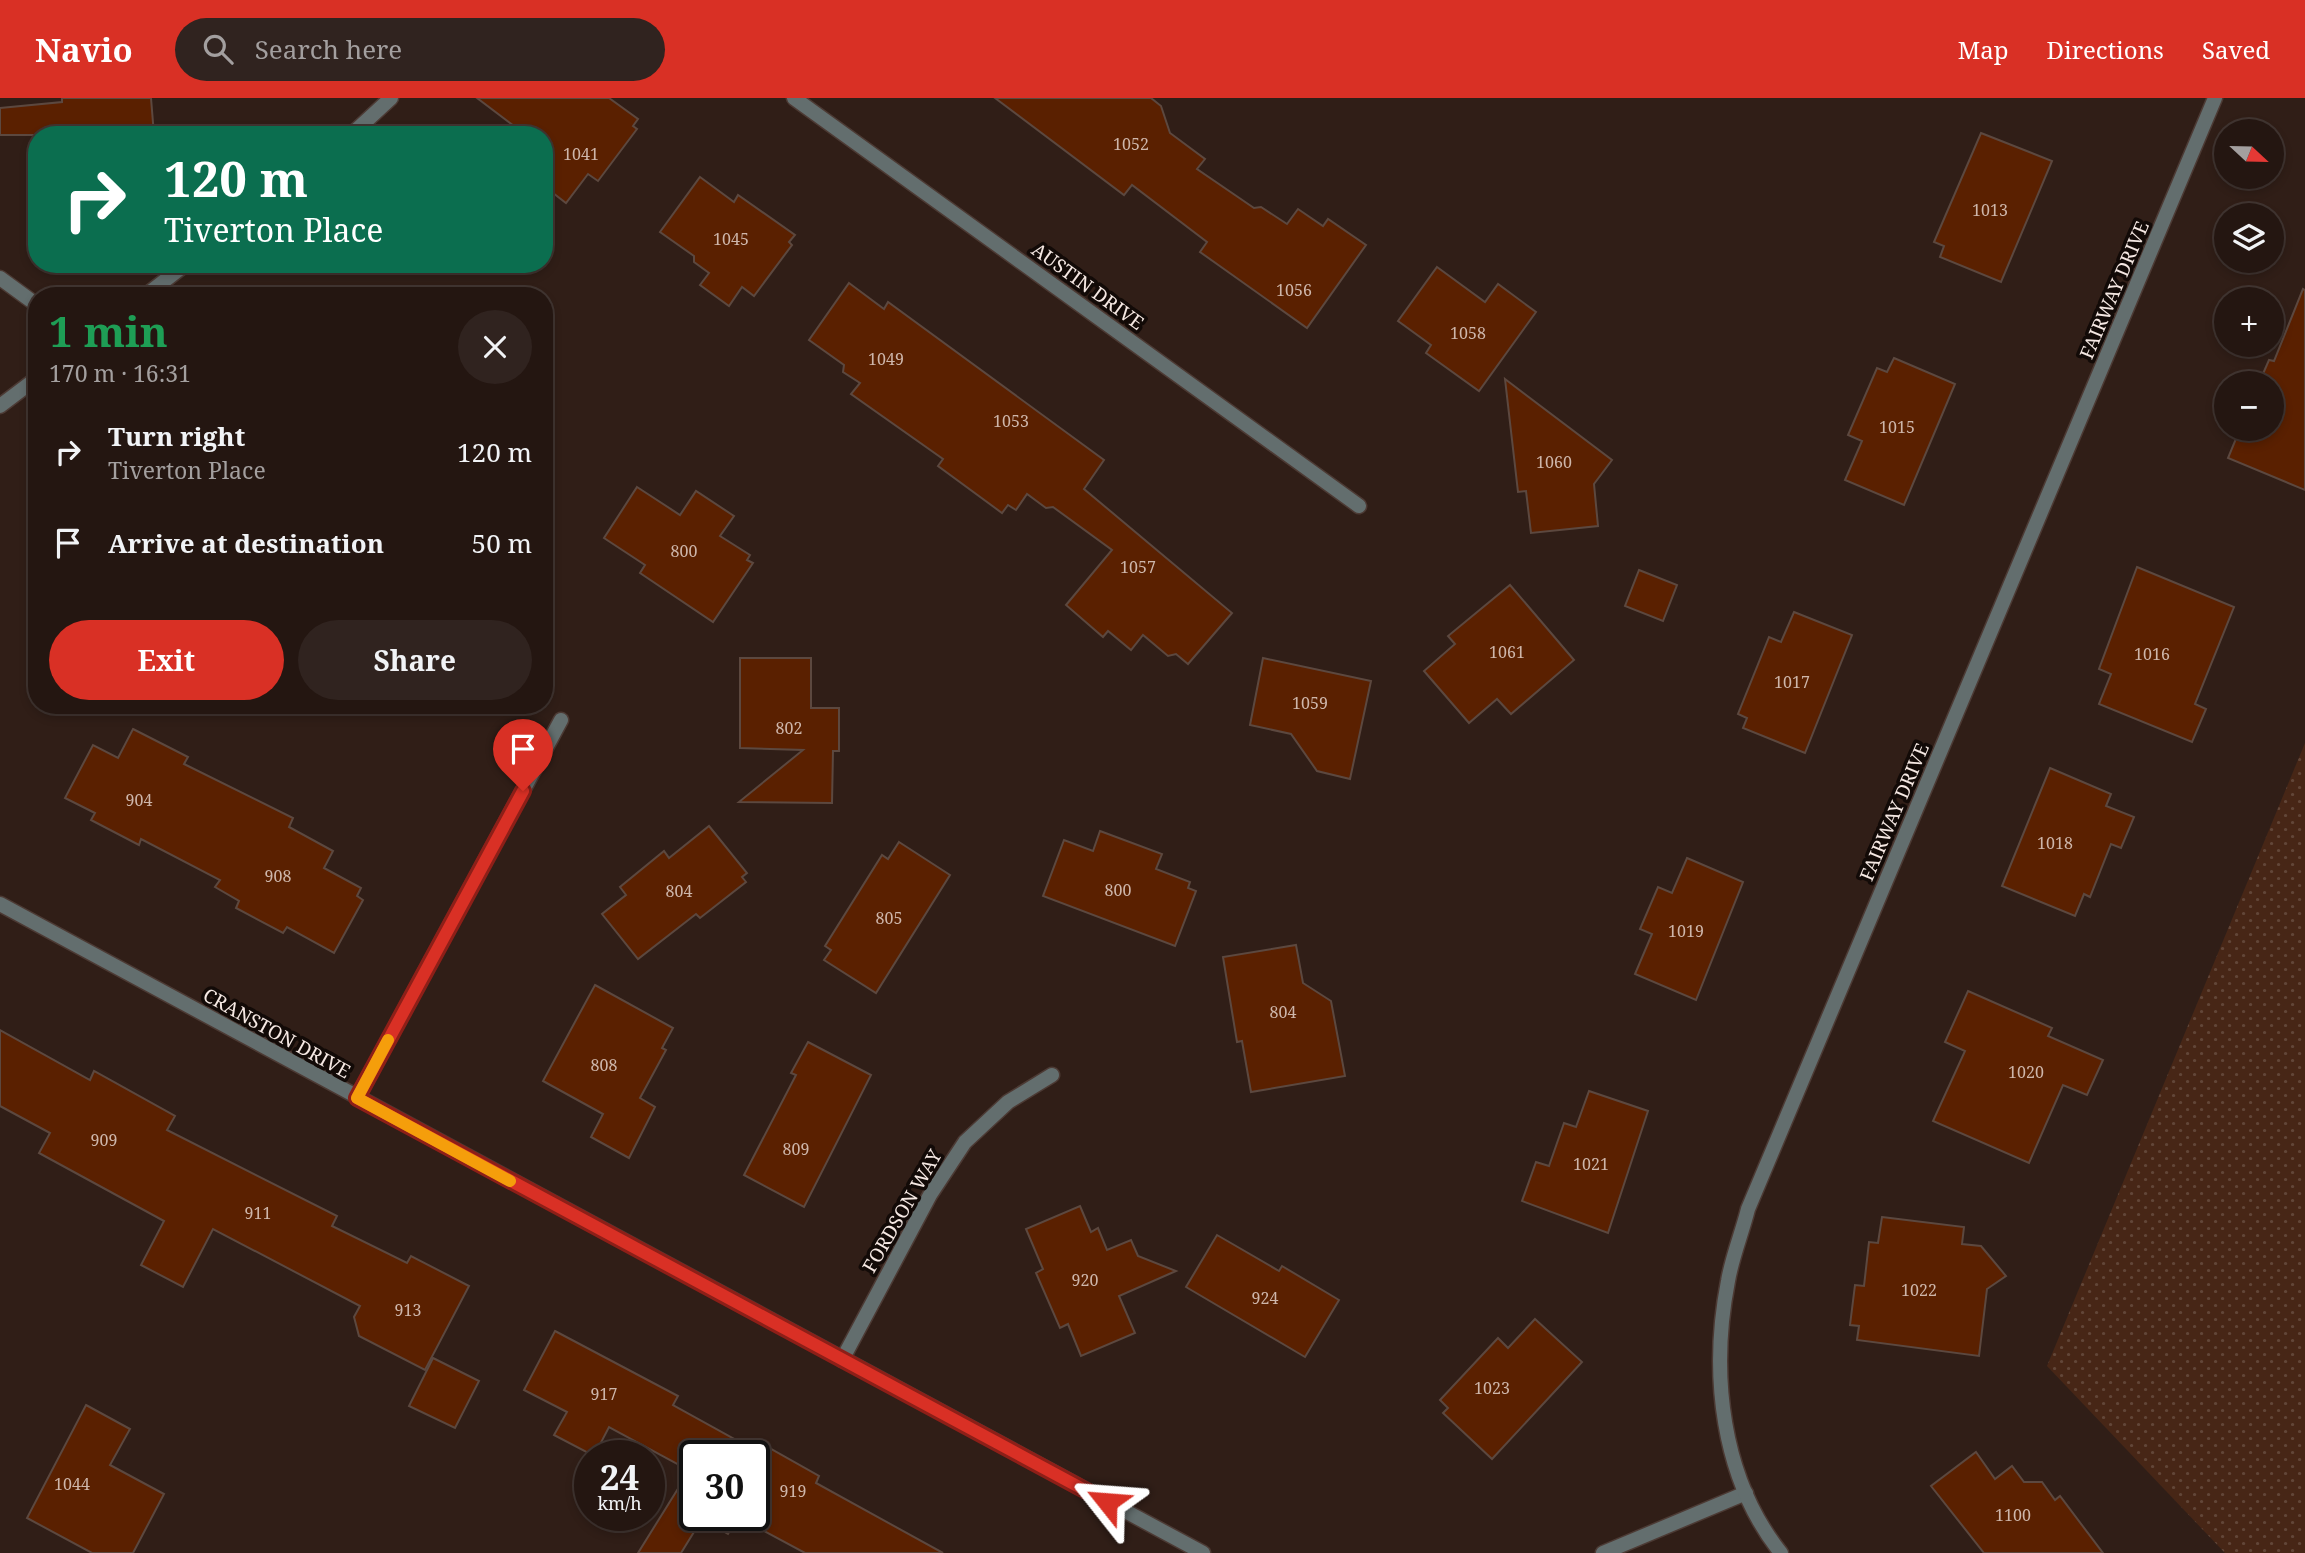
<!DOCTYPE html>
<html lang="en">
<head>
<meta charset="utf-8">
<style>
  :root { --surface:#241611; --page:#30231f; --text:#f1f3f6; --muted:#a39f9f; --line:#413531; --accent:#d93025 }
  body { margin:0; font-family:"Noto Serif",serif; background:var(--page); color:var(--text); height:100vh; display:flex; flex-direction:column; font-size:26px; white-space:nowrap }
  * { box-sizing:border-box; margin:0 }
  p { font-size:23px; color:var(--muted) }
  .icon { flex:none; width:38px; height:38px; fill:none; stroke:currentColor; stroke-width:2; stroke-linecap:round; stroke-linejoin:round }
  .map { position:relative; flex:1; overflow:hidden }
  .side { position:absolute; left:28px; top:189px; width:525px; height:427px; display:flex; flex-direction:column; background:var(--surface); border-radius:28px; box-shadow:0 4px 10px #0003,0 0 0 2px var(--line) }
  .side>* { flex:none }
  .top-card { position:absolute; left:28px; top:28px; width:525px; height:147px; border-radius:28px; box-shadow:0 4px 10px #0003,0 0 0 2px var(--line); background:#0b6e4f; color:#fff; overflow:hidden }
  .needle { width:46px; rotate:112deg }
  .buttons { position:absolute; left:2214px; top:21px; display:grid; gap:14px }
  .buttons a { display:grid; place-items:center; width:70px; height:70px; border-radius:50%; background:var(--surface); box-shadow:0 4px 10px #0003,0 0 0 2px var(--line); font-size:35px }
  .speed { position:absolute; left:574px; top:1342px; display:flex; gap:14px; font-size:35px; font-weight:700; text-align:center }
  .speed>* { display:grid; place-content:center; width:91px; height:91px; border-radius:50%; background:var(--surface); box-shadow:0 4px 10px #0003,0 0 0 2px var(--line); line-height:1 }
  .speed small { font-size:18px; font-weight:400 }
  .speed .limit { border:4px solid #111; border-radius:10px; background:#fff; color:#111 }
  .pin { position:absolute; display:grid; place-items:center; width:60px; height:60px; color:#fff; margin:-72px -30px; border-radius:50% 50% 50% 0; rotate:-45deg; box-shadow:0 0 7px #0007 }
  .pin .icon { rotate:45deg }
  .me { position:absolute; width:77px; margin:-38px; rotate:298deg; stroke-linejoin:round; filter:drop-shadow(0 0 5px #0008) }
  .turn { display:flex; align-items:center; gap:24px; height:147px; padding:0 21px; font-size:32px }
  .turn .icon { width:91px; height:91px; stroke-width:2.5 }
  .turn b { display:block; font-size:49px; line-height:60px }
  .round { display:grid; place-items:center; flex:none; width:74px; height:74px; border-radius:37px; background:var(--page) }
  .summary { display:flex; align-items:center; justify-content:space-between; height:119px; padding:0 21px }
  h1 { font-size:42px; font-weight:700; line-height:52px; color:#1e9e55 }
  .button { display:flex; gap:14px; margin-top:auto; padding:14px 21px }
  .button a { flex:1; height:80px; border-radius:42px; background:var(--accent); color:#fff; font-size:28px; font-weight:700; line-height:80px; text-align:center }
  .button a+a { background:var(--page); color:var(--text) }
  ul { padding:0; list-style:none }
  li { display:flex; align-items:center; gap:21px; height:91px; padding:0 21px }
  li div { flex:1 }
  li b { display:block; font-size:26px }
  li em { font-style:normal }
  header { display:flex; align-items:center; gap:42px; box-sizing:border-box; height:98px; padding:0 35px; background:var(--accent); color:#fff }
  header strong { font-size:33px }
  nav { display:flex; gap:38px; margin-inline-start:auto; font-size:24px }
  .search { width:490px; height:63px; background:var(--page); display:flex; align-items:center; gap:18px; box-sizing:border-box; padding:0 24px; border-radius:38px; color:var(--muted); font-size:26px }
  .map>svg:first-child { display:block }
  .grass { fill:url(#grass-dots) }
  .building { fill:#5a2000; stroke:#5c483f; stroke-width:2; fill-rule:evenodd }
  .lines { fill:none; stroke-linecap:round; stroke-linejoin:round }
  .minor-casing { stroke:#4c3a34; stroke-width:17 }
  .minor { stroke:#636e6e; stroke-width:14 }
  .route-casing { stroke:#8d1f18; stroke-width:18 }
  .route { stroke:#d93025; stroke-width:12 }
  .slow { stroke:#f59e0b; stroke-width:12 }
  .labels { text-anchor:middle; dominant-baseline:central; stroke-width:7; stroke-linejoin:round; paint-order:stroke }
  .number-label { font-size:16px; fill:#ceb6aa }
  .street-label { font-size:19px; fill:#f5e8e3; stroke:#120a07 }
</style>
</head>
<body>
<header>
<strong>Navio</strong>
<div class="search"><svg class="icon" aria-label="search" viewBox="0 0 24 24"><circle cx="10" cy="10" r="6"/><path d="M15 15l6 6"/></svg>Search here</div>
<nav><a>Map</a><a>Directions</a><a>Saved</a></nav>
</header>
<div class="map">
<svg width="2305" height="1455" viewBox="0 0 2305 1455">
  <defs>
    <pattern id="grass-dots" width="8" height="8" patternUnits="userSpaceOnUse" patternTransform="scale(1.75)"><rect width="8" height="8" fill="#472616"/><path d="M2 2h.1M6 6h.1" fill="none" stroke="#624638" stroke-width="1.8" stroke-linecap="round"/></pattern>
  </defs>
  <rect width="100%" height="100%" fill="#301e17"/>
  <path class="grass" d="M2305,645v810h-80l-178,-187z"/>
  <g class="building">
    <path d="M62,0h89l3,37h-154v-27l62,-6z"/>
    <path d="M477,0h132l29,21 -5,7 4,3 -39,52 -10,-7 -22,29 -22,-17v-51h-18z"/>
    <path d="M995,0h156l10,8 9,27 35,26 -8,10 57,39 7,-1 26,17 11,-15 25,17 5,-7 38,26 -59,83 -107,-76 7,-10 -75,-57 -8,10z"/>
    <path d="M1981,35l71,28 -51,121 -61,-25 4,-11 -10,-4z"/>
    <path d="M700,79l34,25 4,-7 57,40 -6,7 3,3 -38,51 -12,-9 -13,19 -29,-21 9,-12 -15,-11v-6l-34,-24z"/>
    <path d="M1437,169l48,35 13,-18 38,28 -57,79 -53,-38 5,-8 -33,-24z"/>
    <path d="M849,185l35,26 4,-7 216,158 -20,29 148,124 -44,51 -12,-10 -8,2 -25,-21 -12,15 -23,-19 -5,6 -37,-32 46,-55 -59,-43 -7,1 -19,-14 -11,16 -8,-5 -6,8 -64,-47 5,-7 -92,-65 9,-11 -17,-11 1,-7 -35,-25z"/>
    <path d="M2303,191l2,1v200l-77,-32 12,-29h32v-46h-13l10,-23 5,1z"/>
    <path d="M1894,260l61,26 -51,121 -59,-25 17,-39 -14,-6 29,-67 10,4z"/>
    <path d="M1505,281l107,81 -18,24 4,42 -67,7 -5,-42 -8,1z"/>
    <path d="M637,389l43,28 16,-24 38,25 -14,20 30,19 -3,5 6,3 -40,59 -73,-49 5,-8 -41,-27z"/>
    <path d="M2137,469l97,40 -39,97 11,5 -14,33 -93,-38 12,-30 -12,-5z"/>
    <path d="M1639,472l38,15 -14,36 -38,-15z"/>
    <path d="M1510,487l64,75 -63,54 -14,-15 -28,24 -45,-52 31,-27 -7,-8z"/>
    <path d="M1794,514l58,23 -47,118 -62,-25 4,-10 -9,-4 31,-77 12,5z"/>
    <path d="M740,560h71v50h28v43h-6l-1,52 -93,-1 64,-52 -63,-2z"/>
    <path d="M1263,560l108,23 -21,98 -33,-8 -26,-37 -41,-9z"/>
    <path d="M133,631l55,28 -4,7 109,54 -4,9 44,24 -9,17 37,20 -4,8 6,4 -29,53 -47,-26 -4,6 -47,-25 3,-7 -24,-14 5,-7 -79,-41 -2,6 -48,-25 4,-7 -30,-15 28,-53 25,13z"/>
    <path d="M2050,670l61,26 -5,12 28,11 -13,31 -10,-4 -21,53 -6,-3 -9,22 -73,-30z"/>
    <path d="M709,728l38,47 -5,4 4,5 -46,36 -4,-4 -58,45 -36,-45 24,-19 -6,-8 44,-36 5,7z"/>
    <path d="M1100,733l62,23 -6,15 34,13 -2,6 8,3 -21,55 -132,-50 21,-56 29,11z"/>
    <path d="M899,744l51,33 -74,118 -52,-33 7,-10 -6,-4 57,-91 6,4z"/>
    <path d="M1687,760l56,24 -47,118 -61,-26 17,-40 -12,-5 18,-42 14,6z"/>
    <path d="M1296,847l7,38 28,18 14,75 -94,16 -9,-51 -5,1 -14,-85z"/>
    <path d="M595,887l78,43 -11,20 4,2 -26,48 15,9 -26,51 -38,-21 12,-23 -60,-33z"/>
    <path d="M1968,893l84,37 -4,8 55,24 -16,35 -24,-10 -34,78 -96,-42 32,-70 -20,-9z"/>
    <path d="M0,932l90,50 4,-9 81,45 -8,14 170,86 -5,10 75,37 4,-7 58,30 -44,84 -66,-34 -5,-19 6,-11 -147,-77 -30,58 -42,-22 23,-44 -125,-68 11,-20 -50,-27z"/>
    <path d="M808,944l63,33 -67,132 -60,-32 52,-100 -5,-2z"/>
    <path d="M1589,993l59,20 -40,122 -86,-32 14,-39 13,4 15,-43 12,4z"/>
    <path d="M1080,1108l11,26 7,-4 9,22 24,-10 7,16 38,15 -57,25 16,37 -54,23 -13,-32 -8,4 -24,-55 7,-4 -17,-40z"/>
    <path d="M1882,1119l82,10 -2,17 19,2 25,30 -19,13 -8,67 -122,-16 2,-14 -9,-1 5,-40 9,1 5,-44 9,1z"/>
    <path d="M1217,1137l62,36 3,-5 57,34 -34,57 -119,-70z"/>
    <path d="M1535,1221l47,43 -90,97 -49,-46 5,-5 -8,-8 58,-62 10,10z"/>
    <path d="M555,1233l123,65 -5,9 94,52 4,-8 48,27 -3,7 127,70h-138l-67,-36 -10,17 -26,-15 -21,34h-43l46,-74 -4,-3 5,-8 -76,-41 -15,29 -40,-21 13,-23 -43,-22zM695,1358h59v60h-59z"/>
    <path d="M433,1260l46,23 -24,47 -46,-22z"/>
    <path d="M86,1307l44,24 -20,36 54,29 -31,59h-41l-65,-35z"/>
    <path d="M1976,1354l19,27 17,-13 12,16h18l13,18 5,-4 43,57h-119l-53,-67z"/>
  </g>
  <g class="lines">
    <g class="minor-casing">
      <g id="minor">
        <path d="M794,0l565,408"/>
        <path d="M351,37l40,-37"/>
        <path d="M0,180l37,27"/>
        <path d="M145,198l41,-32"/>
        <path d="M0,308l37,-28"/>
        <path d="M0,806l1203,649"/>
        <path d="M357,1000l204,-378"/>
        <path d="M842,1262l88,-165 35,-53 43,-40 44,-27"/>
        <path d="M1603,1455l143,-60"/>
        <path d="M1781,1455c-60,-75 -71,-180 -53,-272 4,-24 14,-48 20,-72l467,-1111"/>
      </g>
    </g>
    <use href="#minor" class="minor"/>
  </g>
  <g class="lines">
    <g class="route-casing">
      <path id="route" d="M523,693l-166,307 750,404"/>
    </g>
    <use href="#route" class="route"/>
    <path class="slow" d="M388,942l-31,58 153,83"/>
  </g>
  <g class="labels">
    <g class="number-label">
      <text x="1131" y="46">1052</text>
      <text x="581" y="56">1041</text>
      <text x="1990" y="112">1013</text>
      <text x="731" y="141">1045</text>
      <text x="1294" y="192">1056</text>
      <text x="1468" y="235">1058</text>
      <text x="886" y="261">1049</text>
      <text x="1011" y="323">1053</text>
      <text x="1897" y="329">1015</text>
      <text x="1554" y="364">1060</text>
      <text x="684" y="453">800</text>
      <text x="1138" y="469">1057</text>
      <text x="1507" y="554">1061</text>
      <text x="2152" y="556">1016</text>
      <text x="1792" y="584">1017</text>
      <text x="1310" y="605">1059</text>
      <text x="789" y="630">802</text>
      <text x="139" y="702">904</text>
      <text x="2055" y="745">1018</text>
      <text x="278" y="778">908</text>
      <text x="1118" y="792">800</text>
      <text x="679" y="793">804</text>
      <text x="889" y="820">805</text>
      <text x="1686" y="833">1019</text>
      <text x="1283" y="914">804</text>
      <text x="604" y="967">808</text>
      <text x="2026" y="974">1020</text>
      <text x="104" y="1042">909</text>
      <text x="796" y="1051">809</text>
      <text x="1591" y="1066">1021</text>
      <text x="258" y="1115">911</text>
      <text x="1085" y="1182">920</text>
      <text x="1919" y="1192">1022</text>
      <text x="1265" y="1200">924</text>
      <text x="408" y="1212">913</text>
      <text x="1492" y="1290">1023</text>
      <text x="604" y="1296">917</text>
      <text x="72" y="1386">1044</text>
      <text x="793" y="1393">919</text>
      <text x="2013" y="1417">1100</text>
    </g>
    <g class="street-label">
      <text transform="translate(1088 188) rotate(36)">AUSTIN DRIVE</text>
      <text transform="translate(2114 192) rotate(-67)">FAIRWAY DRIVE</text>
      <text transform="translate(1894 714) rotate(-67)">FAIRWAY DRIVE</text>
      <text transform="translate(277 935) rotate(29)">CRANSTON DRIVE</text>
      <text transform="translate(902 1113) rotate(-60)">FORDSON WAY</text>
    </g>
  </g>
</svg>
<div class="buttons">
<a><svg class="needle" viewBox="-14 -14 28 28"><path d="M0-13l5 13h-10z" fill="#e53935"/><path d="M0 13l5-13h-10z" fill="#a39f9f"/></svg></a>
<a><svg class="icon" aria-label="layers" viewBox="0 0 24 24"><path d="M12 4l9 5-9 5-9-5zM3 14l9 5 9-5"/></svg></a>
<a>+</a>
<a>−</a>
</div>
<div class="speed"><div>24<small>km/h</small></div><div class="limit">30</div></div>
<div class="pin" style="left:523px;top:693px;background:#d93025"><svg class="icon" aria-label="arrive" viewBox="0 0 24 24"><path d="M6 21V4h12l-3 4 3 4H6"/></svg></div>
<svg class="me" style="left:1107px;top:1404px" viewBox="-20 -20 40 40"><path d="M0-17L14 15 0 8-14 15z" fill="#d93025" stroke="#fff" stroke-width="4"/></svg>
<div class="top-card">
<div class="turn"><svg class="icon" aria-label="right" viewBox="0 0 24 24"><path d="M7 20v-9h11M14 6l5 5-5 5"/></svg><div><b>120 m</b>Tiverton Place</div></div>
</div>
<section class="side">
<div class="summary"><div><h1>1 min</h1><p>170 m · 16:31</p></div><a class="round"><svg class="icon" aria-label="close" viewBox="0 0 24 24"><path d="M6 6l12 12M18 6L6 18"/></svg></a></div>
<ul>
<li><svg class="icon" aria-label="right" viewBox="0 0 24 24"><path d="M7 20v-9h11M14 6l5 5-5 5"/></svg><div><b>Turn right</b><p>Tiverton Place</p></div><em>120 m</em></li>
<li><svg class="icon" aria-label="arrive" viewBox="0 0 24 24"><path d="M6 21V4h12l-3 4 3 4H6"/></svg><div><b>Arrive at destination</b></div><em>50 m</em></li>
</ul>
<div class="button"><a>Exit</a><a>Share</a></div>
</section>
</div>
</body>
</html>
